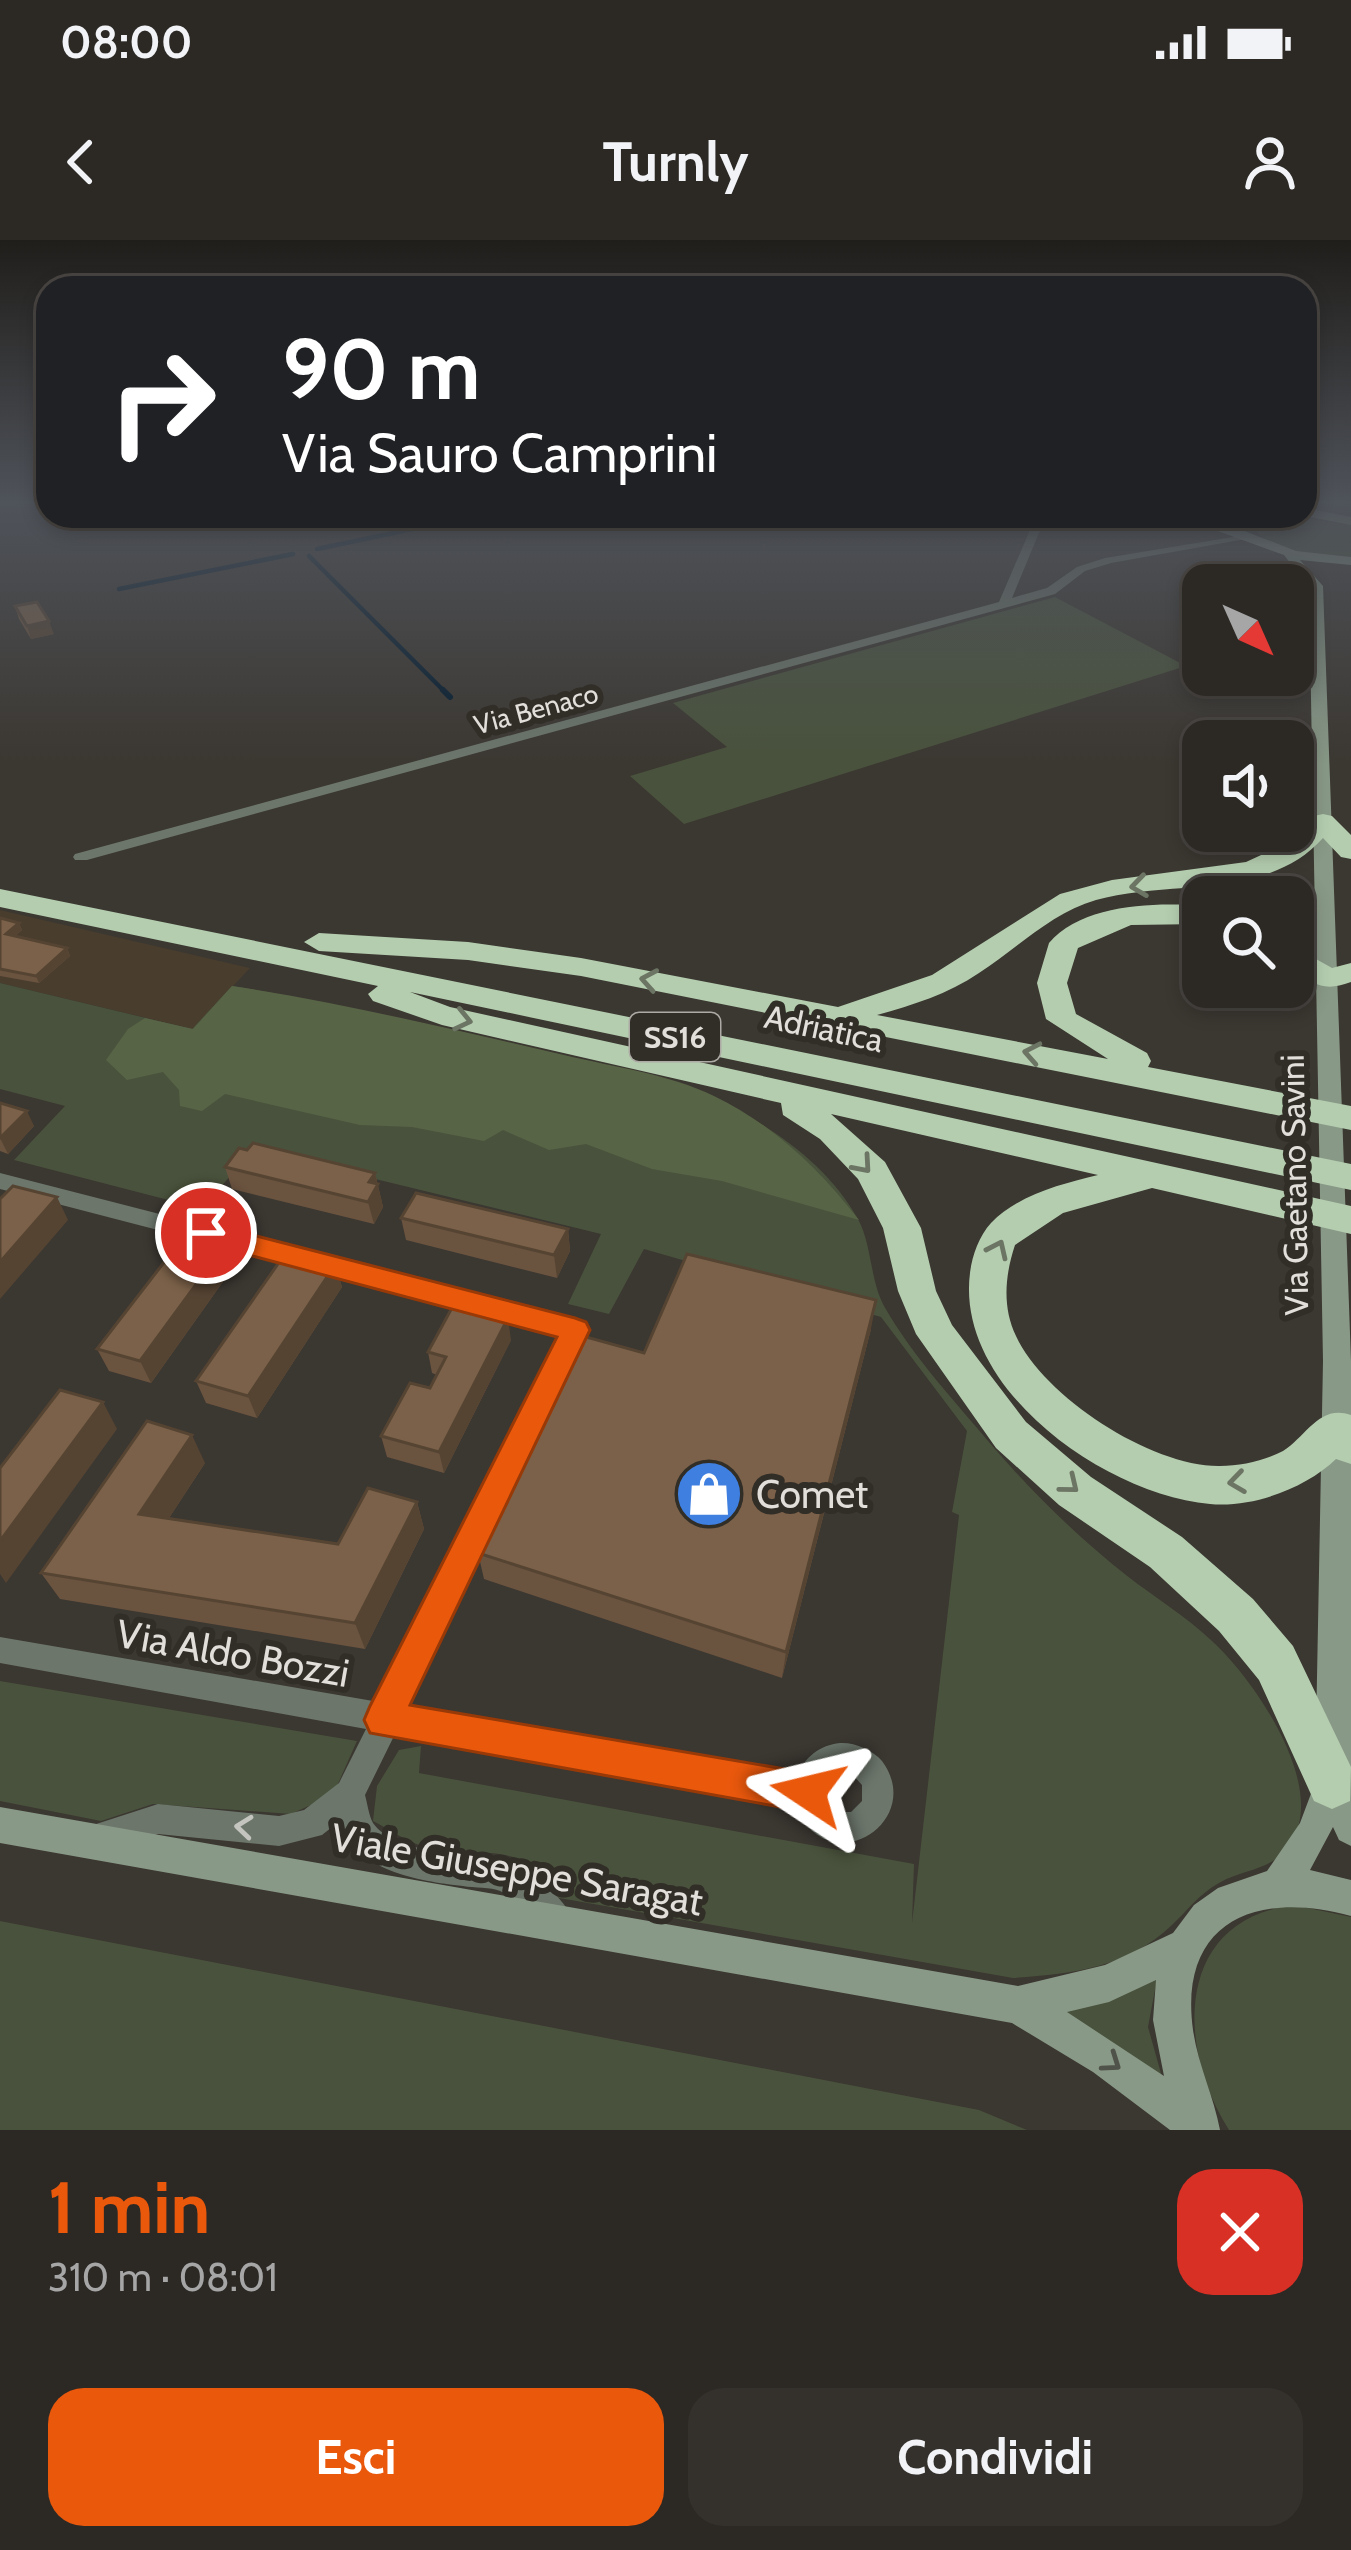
<!DOCTYPE html>
<html lang="it">
<head>
<meta charset="utf-8">
<style>
  :root { --surface:#2c2925; --page:#34312d; --text:#f1f3f6; --muted:#a6a6a7; --line:#484542; --accent:#ea580c }
  body { margin:0; font-family:Cabin,sans-serif; background:var(--page); color:var(--text); height:100vh; display:flex; flex-direction:column; font-size:45px; white-space:nowrap }
  * { box-sizing:border-box; margin:0 }
  p { font-size:39px; color:var(--muted) }
  .icon { flex:none; width:66px; height:66px; fill:none; stroke:currentColor; stroke-width:2; stroke-linecap:round; stroke-linejoin:round }
  .map { position:relative; height:1890px; overflow:hidden }
  .sheet { display:flex; flex-direction:column; background:var(--surface); flex:1 }
  .sheet>* { flex:none }
  .guide { position:absolute; left:36px; top:36px; width:1281px; height:252px; border-radius:36px; box-shadow:0 6px 18px #0003,0 0 0 3px var(--line); background:#202124; color:#fff; overflow:hidden }
  .needle { width:78px; rotate:135deg }
  .controls { position:absolute; left:1182px; top:324px; display:grid; gap:24px }
  .controls a { display:grid; place-items:center; width:132px; height:132px; border-radius:24px; background:var(--surface); box-shadow:0 6px 18px #0003,0 0 0 3px var(--line); font-size:60px }
  .pin { position:absolute; display:grid; place-items:center; width:102px; height:102px; color:#fff; margin:-51px; border:6px solid #fff; border-radius:50%; box-shadow:0 3px 12px #0007 }
  .me { position:absolute; width:132px; margin:-66px; rotate:280deg; stroke-linejoin:round; filter:drop-shadow(0 0 9px #0008) }
  .turn { display:flex; align-items:center; gap:42px; height:252px; padding:0 48px; font-size:54px }
  .turn .icon { width:156px; height:156px; stroke-width:2.5 }
  .turn b { display:block; font-size:84px; line-height:102px }
  .round { display:grid; place-items:center; flex:none; width:126px; height:126px; border-radius:36px; background:var(--page) }
  .overview { display:flex; align-items:center; justify-content:space-between; height:204px; padding:0 48px }
  h1 { font-size:72px; font-weight:800; line-height:90px; color:var(--accent) }
  .primary-button { display:flex; gap:24px; margin-top:auto; padding:24px 48px }
  .primary-button a { flex:1; height:138px; border-radius:36px; background:var(--accent); color:#fff; font-size:48px; font-weight:800; line-height:138px; text-align:center }
  .primary-button a+a { background:var(--page); color:var(--text) }
  .status { display:flex; justify-content:space-between; align-items:center; height:84px; padding:0 60px; background:var(--surface); direction:ltr }
  .status svg { height:33px; fill:currentColor }
  header { display:flex; justify-content:space-between; align-items:center; height:156px; padding:0 48px; background:var(--surface); font-size:54px; font-weight:800 }
  .map>svg:first-child { display:block }
  .commercial { fill:#493d2e }
  .green { fill:#49523c }
  .forest { fill:#586446 }
  .lines { fill:none; stroke-linecap:round; stroke-linejoin:round }
  .stream-far1 { stroke:#041c2f; stroke-width:4.5 }
  .stream { stroke:#041c2f; stroke-width:6 }
  .street { fill:#6c766b; fill-rule:evenodd }
  .secondary { fill:#899987; fill-rule:evenodd }
  .highway { fill:#b4cdaf; fill-rule:evenodd }
  .wall { fill:#6a533f }
  .shaded-wall { fill:#564433 }
  .building { fill:#7b6149; stroke:#564433; stroke-width:3 }
  .oneway { stroke:#6c7564 }
  .oneway2 { stroke:#c4c5bf }
  .oneway3 { stroke:#505349 }
  .route { fill:#ea580c; stroke:#983908; stroke-width:3 }
  .labels { text-anchor:middle; dominant-baseline:central; stroke-width:12; stroke-linejoin:round; paint-order:stroke }
  .far-street-label { font-size:27px; fill:#e2dfdb; stroke:#312d27 }
  .shield { fill:#312d27; stroke:#adaaa5; stroke-width:3 }
  .shield-label { font-size:30px; font-weight:bold; fill:#e2dfdb }
  .street-label { font-size:33px; fill:#e2dfdb; stroke:#312d27 }
  .near-poi-label { font-size:39px; fill:#e2dfdb; stroke:#312d27; text-anchor:start }
  .near-street-label { font-size:39px; fill:#e2dfdb; stroke:#312d27 }
</style>
</head>
<body>
<div class="status"><b>08:00</b><svg viewBox="0 0 49 12"><path d="M0 12V9h3v3zM5 12V6h3v6zM10 12V3h3v9zM15 12V0h3v12zM26 1h20v11H26zM47 4h2v5h-2z"/></svg></div>
<header><svg class="icon" aria-label="back" viewBox="0 0 24 24"><path d="M15 5l-7 7 7 7"/></svg>Turnly<svg class="icon" aria-label="person" viewBox="0 0 24 24"><circle cx="12" cy="8" r="4"/><path d="M4 21q1-7 8-7t8 7"/></svg></header>
<div class="map">
<svg width="1351" height="1890" viewBox="0 0 1351 1890">
  <rect width="100%" height="100%" fill="#3b3731"/>
  <path class="commercial" d="M0,670l250,58 -57,61 -193,-46z"/>
  <g class="green">
    <path d="M1288,276l63,9v32c-30,0 -74,0 -94,-25l9,-12z"/>
    <path d="M1055,357l131,69 -502,158 -54,-48 97,-29 -54,-44z"/>
    <path d="M0,743l192,46 40,-43 36,6 404,89c69,25 149,71 186,138 14,26 12,61 26,87 29,51 74,99 111,143 40,46 83,88 131,126 28,22 60,41 86,66 42,38 113,142 81,198 -18,33 -46,28 -74,44 -21,12 -30,26 -47,42 -45,43 -100,49 -159,53l-465,-82c-18,-61 -74,-35 -123,-49 -18,-5 -36,-18 -52,-26l4,-35 22,-36 22,-4 -2,27 495,91 -2,59 47,-408 -7,-3 15,-81 -86,-114 -237,-68 -35,65 -41,-10 33,-70 -349,-85 -49,60 -189,-49 51,-54 -65,-17z"/>
    <path d="M0,1441l357,60 -24,54 -42,19 -138,-10 -52,17 -101,-20z"/>
    <path d="M1294,1665l57,12v213h-122c-53,-83 -55,-210 65,-225z"/>
    <path d="M0,1681l979,189 48,20h-1027z"/>
    <path d="M1157,1739l-9,48 14,50 -115,-69z"/>
  </g>
  <path class="forest" d="M232,746c112,17 223,44 332,69 50,12 105,19 150,41 60,29 105,73 145,124l-137,-39 -70,-12 -66,-25 -37,6 -46,-20 -19,11 -72,-14 -52,-2 -135,-31 -23,17 -22,-5 -1,-16 -16,-18 -36,8 -21,-20 22,-31 17,-11 48,11z"/>
  <g class="lines">
    <g class="stream-far1">
      <path d="M317,309l158,-33"/>
      <path d="M309,316l137,137"/>
      <path d="M119,349l174,-35"/>
    </g>
    <path class="stream" d="M443,450l7,7"/>
    <g class="street">
      <path d="M1036,276h10l-34,82 35,-10 30,-21 28,-9 146,-24 6,3 -146,26 -26,8 -30,23 -968,266h-12l-2,-3 2,-3 924,-252z"/>
      <path d="M0,933l583,150 4,7 -180,377 390,68c8,-18 23,-30 43,-32 14,-1 33,7 42,18 45,61 -55,124 -87,44l-400,-71 -30,61c2,7 4,21 8,28 21,31 101,33 135,37 23,10 57,38 66,61l-5,11 -11,5c-23,-10 -36,-37 -58,-46 -9,-4 -26,-3 -37,-5 -45,-5 -109,-15 -122,-66l-19,15 -43,11 -121,-12 -57,18 -11,-4 -4,-11 4,-11 68,-22 121,12 25,-6 35,-27 27,-54 -366,-66v-26l379,65 182,-367 -561,-146zM835,1533h16l11,12v16l-11,11h-16l-11,-11v-16z"/>
    </g>
    <g class="secondary">
      <path d="M1305,268l46,9v8l-46,-9z"/>
      <path d="M1142,276l72,3 82,32 55,6v8l-51,-5 23,26 28,775v485l-12,-6 -6,-13 -23,43 41,10v36c-93,-26 -173,4 -158,114 5,35 21,67 27,100h-50l-77,-58 -81,-49 -1012,-180v-36l1018,179 87,-21 68,-32 21,-28 24,-17 49,-17 33,-48 15,-40 8,-422 -14,-774 -25,-32 -69,-25zM1156,1740l-3,40 11,56 -97,-64 42,-10z"/>
    </g>
    <g class="highway">
      <path d="M1323,574l9,2 19,19v24l-10,-2 -18,-19c-56,63 -153,41 -227,62 -45,13 -78,48 -117,73 -31,21 -66,32 -102,42l231,44 -62,-40 -9,-36 12,-40c33,-39 107,-41 154,-37v18l-72,1 -53,23 -11,35 9,31 71,39 4,8 -3,6 203,39v24l-770,-154 -113,-16 -149,-9 -15,-9 15,-9 149,9 113,16 257,49 94,-32 128,-81 52,-14 134,-18 41,-19 27,-27z"/>
      <path d="M0,649l1351,275v26l-941,-198 40,15 901,199v28l-199,-46 -89,25 -48,32c-10,30 -13,62 1,91 28,61 136,131 204,130 21,0 44,-5 63,-15 24,-15 36,-47 68,-36v49l-15,-5c-30,29 -83,49 -126,45 -104,-9 -255,-115 -240,-231 2,-17 9,-37 21,-50 27,-28 70,-39 107,-48l-267,-61 54,48 36,66 15,63 16,34 74,97 65,55 91,60 71,62 40,47 58,121 -1,34 -18,8 -18,-8 -55,-121 -40,-49 -69,-64 -91,-62 -63,-57 -80,-114 -18,-43 -15,-63 -25,-49 -38,-40 -37,-24 -2,-12 -339,-78 -69,-24 -5,-7 10,-8 -378,-79z"/>
      <path d="M1293,706l39,22 19,-5v19c-27,10 -36,3 -58,-13z"/>
    </g>
  </g>
  <g class="wall">
    <path d="M15,366l39,28 -23,5 -12,-20z"/>
    <path d="M0,678l19,5 3,7 -7,6 52,12 3,8 -31,27 -39,-7z"/>
    <path d="M0,863l34,23 -26,28 -8,-3z"/>
    <path d="M225,927l150,6 8,34 -9,17 -142,-35z"/>
    <path d="M401,978l167,11 2,22 -13,27 -151,-38z"/>
    <path d="M335,1025l7,22 -85,131 -51,-15 -10,-22z"/>
    <path d="M227,1036l-76,107 -42,-12 -12,-22z"/>
    <path d="M871,1089l-89,349 -298,-99 -6,-26 166,-200z"/>
    <path d="M511,1100l-67,133 -57,-16 -6,-21 49,-48 7,-13 -5,-2 -4,-21z"/>
    <path d="M205,1223l-36,55 169,26 79,-42 7,27 -59,120 -305,-50 -19,-26z"/>
  </g>
  <g class="shaded-wall">
    <path d="M49,381l5,13 -23,5 -4,-13z"/>
    <path d="M19,683l3,7 -13,11 -3,-7z"/>
    <path d="M67,708l3,8 -31,27 -3,-7z"/>
    <path d="M27,871l7,15 -26,28 -8,-16z"/>
    <path d="M375,933l8,34 -9,17 -6,-22 1,-20z"/>
    <path d="M57,957l11,23 -68,79v-37z"/>
    <path d="M568,989l2,22 -13,27 -3,-23z"/>
    <path d="M219,1013l8,23 -76,107 -11,-22z"/>
    <path d="M335,1025l7,22 -85,131 -9,-22z"/>
    <path d="M876,1060l-5,29 -89,349 4,-26z"/>
    <path d="M508,1078l3,22 -67,133 -5,-21z"/>
    <path d="M103,1162l14,27 -111,154 -6,-9v-33z"/>
    <path d="M192,1195l13,28 -51,78 -15,-27z"/>
    <path d="M417,1262l7,27 -59,120 -10,-26z"/>
  </g>
  <g class="building">
    <path d="M37,362l12,19 -22,5 -12,-20z"/>
    <path d="M0,678l19,5 -13,11 61,14 -31,28 -36,-7z"/>
    <path d="M0,863l27,8 -27,27z"/>
    <path d="M253,903l122,30 -6,9 9,2 -10,18 -143,-35 14,-19 8,2z"/>
    <path d="M13,946l44,11 -57,65v-63z"/>
    <path d="M416,953l152,36 -14,26 -153,-37z"/>
    <path d="M179,1003l40,10 -79,108 -43,-12z"/>
    <path d="M287,1011l48,14 -87,131 -52,-15z"/>
    <path d="M687,1014l189,46 -90,352 -308,-99 101,-218 65,18z"/>
    <path d="M454,1064l54,14 -69,134 -58,-16 29,-53 20,5 16,-31 -18,-5z"/>
    <path d="M60,1150l43,12 -103,139v-73z"/>
    <path d="M147,1181l45,14 -53,79 199,30 30,-56 49,14 -62,121 -314,-50z"/>
  </g>
  <defs><path id="oneway-chevron" d="M-2-3.5L2.5 0L-2 3.5" fill="none" stroke-width="1.6" stroke-linecap="round" stroke-linejoin="round" transform="scale(3)"/></defs>
  <g class="oneway">
    <use href="#oneway-chevron" transform="translate(1139 646) rotate(172)"/>
    <use href="#oneway-chevron" transform="translate(649 740) rotate(-170)"/>
    <use href="#oneway-chevron" transform="translate(463 780) rotate(13)"/>
    <use href="#oneway-chevron" transform="translate(1032 813) rotate(-169)"/>
    <use href="#oneway-chevron" transform="translate(863 925) rotate(49)"/>
    <use href="#oneway-chevron" transform="translate(998 1009) rotate(-65)"/>
    <use href="#oneway-chevron" transform="translate(1237 1242) rotate(172)"/>
    <use href="#oneway-chevron" transform="translate(1070 1245) rotate(39)"/>
  </g>
  <use class="oneway2" href="#oneway-chevron" transform="translate(244 1587) rotate(-174)"/>
  <use class="oneway3" href="#oneway-chevron" transform="translate(1112 1823) rotate(35)"/>
  <linearGradient id="sky" x2="0" y2="1"><stop stop-color="#201e1b"/><stop offset="0.5" stop-color="#4f535a"/><stop offset="1" stop-color="#4f535a" stop-opacity="0"/></linearGradient>
  <rect width="1351" height="525" fill="url(#sky)"/>
  <path class="route" d="M206,983l369,95 11,4 4,8 -180,375 398,68 14,5 6,14 -6,14 -14,6 -438,-79 -6,-13 6,-14 187,-369 -361,-96 -5,-8z"/>
  <defs>
    <g id="shop-disc" transform="scale(3.45)"><circle r="9.5" fill="#3f7fe0" stroke="#312d27"/><path d="M-5-2.5h2.3a2.7 3.5 0 0 1 5.4 0H5L5.5 6h-11ZM-1.5-2.5h3a1.5 2.3 0 0 0-3 0Z" fill="#fff"/></g>
  </defs>
  <g fill-rule="evenodd">
    <use href="#shop-disc" x="709" y="1254"/>
  </g>
  <g class="labels">
    <g class="far-street-label">
      <text transform="translate(536 469) rotate(-15)">Via Benaco</text>
    </g>
    <rect class="shield" x="630" y="773" width="90" height="48" rx="9"/>
    <g class="shield-label">
      <text x="675" y="797">SS16</text>
    </g>
    <g class="street-label">
      <text transform="translate(824 788) rotate(12)">Adriatica</text>
      <text transform="translate(1294 945) rotate(-91)">Via Gaetano Savini</text>
    </g>
    <g class="near-poi-label">
      <text x="756" y="1254">Comet</text>
    </g>
    <g class="near-street-label">
      <text transform="translate(233 1413) rotate(10)">Via Aldo Bozzi</text>
      <text transform="translate(517 1629) rotate(10)">Viale Giuseppe Saragat</text>
    </g>
  </g>
</svg>
<div class="controls">
<a><svg class="needle" viewBox="-14 -14 28 28"><path d="M0-13l5 13h-10z" fill="#e53935"/><path d="M0 13l5-13h-10z" fill="#a6a6a7"/></svg></a>
<a><svg class="icon" aria-label="sound" viewBox="0 0 24 24"><path d="M4 9h4l5-4v14l-5-4H4zM17 9q2 3 0 6"/></svg></a>
<a><svg class="icon" aria-label="search" viewBox="0 0 24 24"><circle cx="10" cy="10" r="6"/><path d="M15 15l6 6"/></svg></a>
</div>
<div class="pin" style="left:206px;top:993px;background:#d93025"><svg class="icon" aria-label="arrive" viewBox="0 0 24 24"><path d="M6 21V4h12l-3 4 3 4H6"/></svg></div>
<svg class="me" style="left:808px;top:1552px" viewBox="-20 -20 40 40"><path d="M0-17L14 15 0 8-14 15z" fill="#ea580c" stroke="#fff" stroke-width="4"/></svg>
<div class="guide">
<div class="turn"><svg class="icon" aria-label="right" viewBox="0 0 24 24"><path d="M7 20v-9h11M14 6l5 5-5 5"/></svg><div><b>90 m</b>Via Sauro Camprini</div></div>
</div>
</div>
<section class="sheet">
<div class="overview"><div><h1>1 min</h1><p>310 m · 08:01</p></div><a class="round" style="background:#d93025;color:#fff"><svg class="icon" aria-label="close" viewBox="0 0 24 24"><path d="M6 6l12 12M18 6L6 18"/></svg></a></div>
<div class="primary-button"><a>Esci</a><a>Condividi</a></div>
</section>
</body>
</html>
